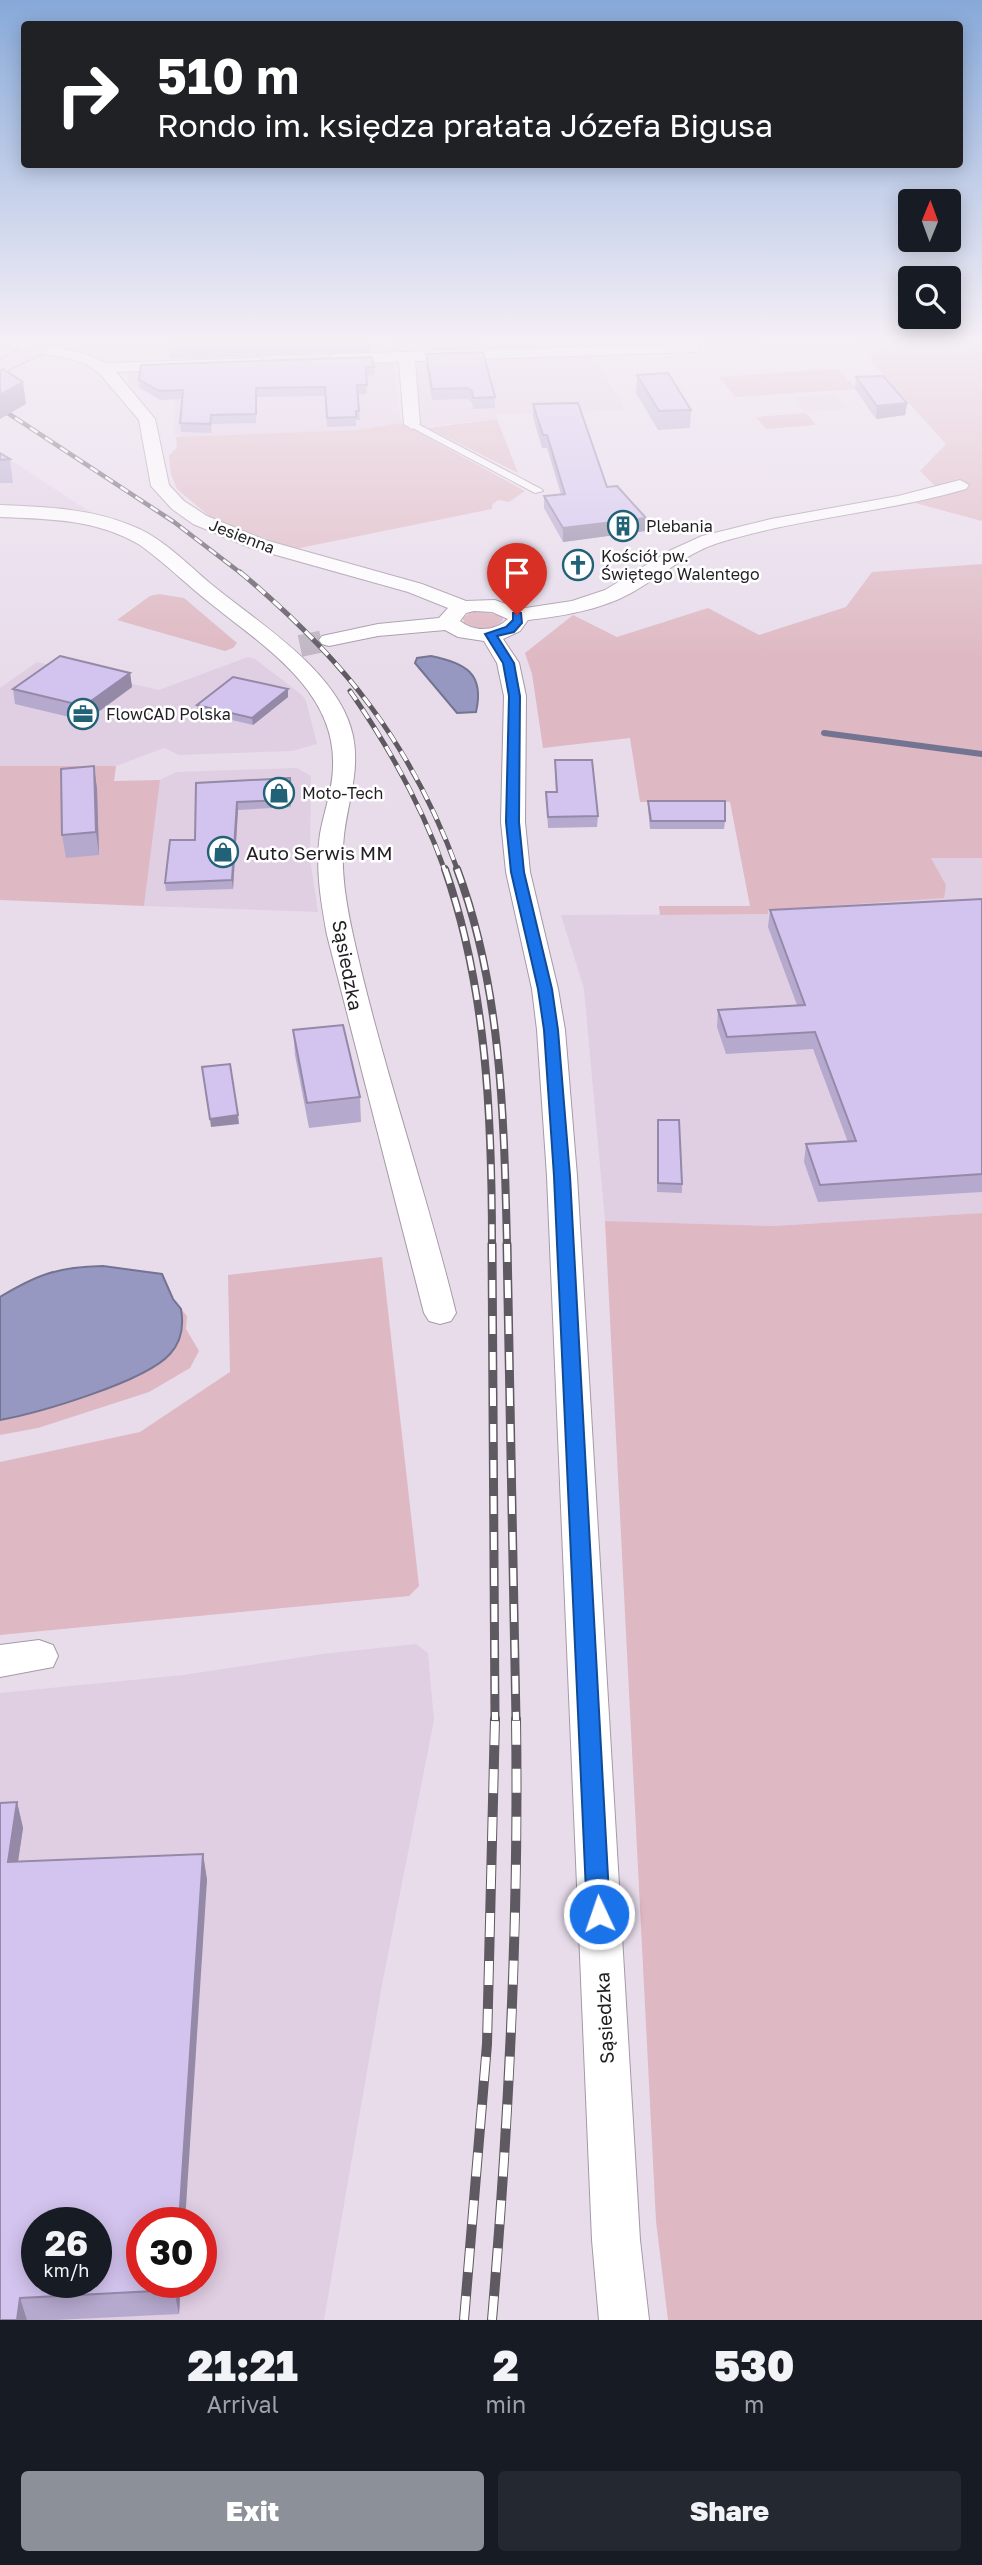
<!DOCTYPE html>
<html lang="en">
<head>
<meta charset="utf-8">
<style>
  :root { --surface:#171b24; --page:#242831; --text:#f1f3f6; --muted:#9ea1a6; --accent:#8c9099 }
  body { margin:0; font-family:"Golos Text",sans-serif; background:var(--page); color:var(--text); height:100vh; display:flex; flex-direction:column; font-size:26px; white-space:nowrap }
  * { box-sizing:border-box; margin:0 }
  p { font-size:23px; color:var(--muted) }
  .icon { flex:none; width:38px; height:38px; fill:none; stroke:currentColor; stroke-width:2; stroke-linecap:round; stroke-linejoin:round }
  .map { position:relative; height:2320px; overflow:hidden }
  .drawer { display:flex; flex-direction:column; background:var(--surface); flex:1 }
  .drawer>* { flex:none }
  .top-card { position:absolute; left:21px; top:21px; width:942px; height:147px; border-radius:7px; box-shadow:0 4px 18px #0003; background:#202124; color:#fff; overflow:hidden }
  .needle { width:46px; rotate:1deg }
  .fabs { position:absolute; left:898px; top:189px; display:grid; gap:14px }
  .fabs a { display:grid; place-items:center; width:63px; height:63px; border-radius:7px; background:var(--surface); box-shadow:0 4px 18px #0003; font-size:35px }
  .speed { position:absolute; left:21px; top:2207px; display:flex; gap:14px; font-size:35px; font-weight:700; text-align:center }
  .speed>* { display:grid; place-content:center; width:91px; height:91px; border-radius:50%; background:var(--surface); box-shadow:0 4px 18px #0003; line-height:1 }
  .speed small { font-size:18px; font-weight:400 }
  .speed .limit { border:10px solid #d22; background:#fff; color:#111 }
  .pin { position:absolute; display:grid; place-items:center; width:60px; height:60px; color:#fff; margin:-72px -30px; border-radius:50% 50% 50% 0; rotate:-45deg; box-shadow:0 0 7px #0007 }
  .pin .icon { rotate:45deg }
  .me { position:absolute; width:77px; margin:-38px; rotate:357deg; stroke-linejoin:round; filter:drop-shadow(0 0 5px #0008) }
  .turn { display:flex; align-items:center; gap:24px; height:147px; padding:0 21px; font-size:32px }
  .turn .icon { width:91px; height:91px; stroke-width:2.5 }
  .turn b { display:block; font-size:49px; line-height:60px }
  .eta { display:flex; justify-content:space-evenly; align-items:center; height:119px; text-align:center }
  .eta b { font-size:42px; font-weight:800; line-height:49px }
  .action { display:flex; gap:14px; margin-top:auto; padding:14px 21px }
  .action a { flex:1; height:80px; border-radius:7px; background:var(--accent); color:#fff; font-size:28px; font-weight:800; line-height:80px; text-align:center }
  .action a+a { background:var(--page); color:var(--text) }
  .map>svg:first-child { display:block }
  .built { fill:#e0cee3; fill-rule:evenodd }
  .green { fill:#deb8c2 }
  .water { fill:#9698c2; stroke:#737392; stroke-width:2 }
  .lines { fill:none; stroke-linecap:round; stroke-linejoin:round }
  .stream { stroke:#737392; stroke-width:6 }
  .street-tunnel { stroke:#c0b6c3; stroke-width:22; stroke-dasharray:22 11; stroke-linecap:butt }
  .lane-casing { stroke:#a599a7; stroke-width:2 }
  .street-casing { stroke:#a599a7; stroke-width:2 }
  .secondary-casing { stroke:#a599a7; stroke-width:3 }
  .lane { fill:#fff; fill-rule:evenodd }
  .street { fill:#fff; fill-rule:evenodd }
  .secondary { fill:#f2d5e8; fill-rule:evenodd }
  .rail-far4-casing { stroke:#5f5961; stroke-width:4.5 }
  .rail-far3-casing { stroke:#5f5961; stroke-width:5 }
  .rail-far2-casing { stroke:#5f5961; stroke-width:8 }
  .rail-far1-casing { stroke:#5f5961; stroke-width:9 }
  .rail-casing { stroke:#5f5961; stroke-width:10 }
  .rail-far4 { stroke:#fff; stroke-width:2.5; stroke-dasharray:9; stroke-linecap:butt }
  .rail-far3 { stroke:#fff; stroke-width:3.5; stroke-dasharray:11; stroke-linecap:butt }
  .rail-far2 { stroke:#fff; stroke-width:5; stroke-dasharray:15; stroke-linecap:butt }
  .rail-far1 { stroke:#fff; stroke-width:6; stroke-dasharray:18; stroke-linecap:butt }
  .rail { stroke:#fff; stroke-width:8; stroke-dasharray:24; stroke-linecap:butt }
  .wall { fill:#b5a9ce }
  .shaded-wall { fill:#9489a7 }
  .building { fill:#d3c4ef; stroke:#9489a7; stroke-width:2; fill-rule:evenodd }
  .route { fill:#1a73e8; stroke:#114b97; stroke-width:2 }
  .labels { text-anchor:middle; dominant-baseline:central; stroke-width:5; stroke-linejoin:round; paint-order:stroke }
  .far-poi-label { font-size:16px; fill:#221e23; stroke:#fff; text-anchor:start }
  .far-street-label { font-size:16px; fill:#221e23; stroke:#fff }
  .poi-label { font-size:19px; fill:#221e23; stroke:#fff; text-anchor:start }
  .street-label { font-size:19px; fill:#221e23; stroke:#fff }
</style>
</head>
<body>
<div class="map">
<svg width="982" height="2320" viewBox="0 0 982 2320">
  <rect width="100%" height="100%" fill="#e8dceb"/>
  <g class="built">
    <path d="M101,339h432l3,7 -2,3 -157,5v-7l-265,6 -15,-12z"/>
    <path d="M543,339h129l4,9 -130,2z"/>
    <path d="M594,356l31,54 -128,4v5l-77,8 -4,-66z"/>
    <path d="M385,361l8,2 8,60 -43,7 -175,7 -9,-3 1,-34h-16l-31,-18 3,-14z"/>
    <path d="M835,394l11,15 -43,3 -11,-15z"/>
    <path d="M0,453l90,59 -90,-6z"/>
    <path d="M248,657l7,2 47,36 4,6 11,43 -25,7 -113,4 -15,-7 -48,18h-116v-78l37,-26 122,28z"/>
    <path d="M297,768l14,8 -1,82 8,54 -174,-6 16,-126 16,-8z"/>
    <path d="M931,858h51v355l-208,13 -169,-5 -21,-232 -23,-74 207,-1v-4l178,-25z"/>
    <path d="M416,1644l12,9 6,67 -52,265 -58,335h-324v-627l183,-18 139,-21zM37,2222h59v60h-59zM142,2222h59v60h-59z"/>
  </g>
  <g class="green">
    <path d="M694,339h288v182l-67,-18 23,-14 -18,-18 26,-27 -74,-82 -2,-6 5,-5c-32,-20 -119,-4 -159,-4l-13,-1z"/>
    <path d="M837,369l20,20 -121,8 -17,-20z"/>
    <path d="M806,413l10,12 -50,4 -10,-12z"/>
    <path d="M497,419l21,54 -90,-45z"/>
    <path d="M401,423l124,68 -16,11 -11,-2 -6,5v4l-197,40 -80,-28 -38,-32 -6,-15 -2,-18 8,-9 -1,-10 182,-7z"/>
    <path d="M982,564v294h-51l15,27 -2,13 -176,12v4l-108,1 -1,-9h91l-20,-104h-90l-10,-64 -87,10 -11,-74 -7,-21 48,-38 44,22 91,-29 51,27 87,-28 26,-35z"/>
    <path d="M159,594l25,4 53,45 -4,5 -8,3 -108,-31 33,-24z"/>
    <path d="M480,611l22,5 1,4c-10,11 -27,10 -39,3l-1,-5 8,-6z"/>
    <path d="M0,766h116l-2,15 46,-1 -16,126 -144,-6z"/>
    <path d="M982,1213v1107h-314l-12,-99 -51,-1000 169,5z"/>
    <path d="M382,1257l37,329 -10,10 -409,39v-173l140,-30 90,-60 -2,-97z"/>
    <path d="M181,1309l6,7 -1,13 13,22 -9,17 -41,24 -111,36 -38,7v-15c31,-5 153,-42 170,-65 8,-12 13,-32 11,-46z"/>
  </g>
  <g class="water">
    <path d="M431,656c34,7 54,17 45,56l-19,1 -42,-50 2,-5z"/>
    <path d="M103,1266l59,8 11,25 8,10c3,17 1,32 -11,45 -25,28 -132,59 -170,66v-123c38,-23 58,-30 103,-31z"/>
  </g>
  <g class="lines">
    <path class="stream" d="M824,733l158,21"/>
    <path class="street-tunnel" d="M300,646l29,-6"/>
    <g class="lane-casing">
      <g id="lane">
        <path d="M0,340l19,4 -4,2 -15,-2z"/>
        <path d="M412,421l129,68 2,2 -8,2 -126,-67 -1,-2z"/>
      </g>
    </g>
    <g class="street-casing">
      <g id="street">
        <path d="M15,339l65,13 26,11 156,-5 2,3 -2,3 -6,2 -140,6 39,47 14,66 15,16 23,15 58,24 157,44 44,17 29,-1 24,9 53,-8 33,-11 64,-39 33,-15 69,-17 127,-23 62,-16 9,5 -3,4c-82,24 -170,29 -251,55 -31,11 -55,33 -84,49 -31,17 -68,23 -103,27l-8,11 -17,8 16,24 7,33 -1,126 5,50 28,117 7,41 12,146 63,1064 9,80h-50l-7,-80 -45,-1064 -10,-146 -5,-41 -26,-117 -5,-50 3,-126 -7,-33 -13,-22 -26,-4 -13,-7 -67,6 -49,10 -7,-2 -3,-4 3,-4 56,-12 61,-6 9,-10 -40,-16 -157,-44 -58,-24 -21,-15 -21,-23 -12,-66 -39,-46 -12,-9 -17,-6 -61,-12 -3,-3 3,-3zM474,611l18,1 16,7c-14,13 -34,13 -48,2l6,-8z"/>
        <path d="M692,344l6,2 2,3 -2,3 -283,9 5,63 -8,5 -8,-5 -5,-62 -65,2 -8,-5 8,-5z"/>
        <path d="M0,505c44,2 89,3 130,20 32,12 56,38 81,59 47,39 129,88 142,152 7,35 -5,65 -9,99 -4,33 2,68 9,100 28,128 72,251 103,378l-5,8 -11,3 -11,-3 -5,-8 -97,-378c-6,-33 -12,-67 -7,-101 4,-23 13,-45 13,-68 3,-76 -71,-121 -123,-163 -24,-19 -45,-40 -70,-58 -43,-26 -91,-26 -140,-28z"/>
        <path d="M39,1640l14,5 5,11 -5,11 -53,10v-32z"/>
      </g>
    </g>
    <g class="secondary-casing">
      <path id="secondary" d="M41,339h25l-3,4 -63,31v-14z"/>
    </g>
    <use href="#lane" class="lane"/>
    <use href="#street" class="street"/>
    <use href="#secondary" class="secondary"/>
    <g class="rail-far4-casing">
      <path id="rail-far4" d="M0,408l174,114 68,52"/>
    </g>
    <g class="rail-far3-casing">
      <g id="rail-far3">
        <path d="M240,572c104,87 171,171 218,299"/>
        <path d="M350,691c39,56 72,115 95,180"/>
      </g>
    </g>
    <g class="rail-far2-casing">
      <g id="rail-far2">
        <path d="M445,869c42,120 47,251 47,377"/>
        <path d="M457,869c45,119 47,251 50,377"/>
      </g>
    </g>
    <g class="rail-far1-casing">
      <g id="rail-far1">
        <path d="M492,1244l3,476"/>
        <path d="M507,1244l9,476"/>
      </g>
    </g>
    <g class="rail-casing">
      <g id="rail">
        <path d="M464,2320l23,-276 8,-325"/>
        <path d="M492,2320c17,-200 27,-400 24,-601"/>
      </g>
    </g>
    <use href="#rail-far4" class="rail-far4"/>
    <use href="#rail-far3" class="rail-far3"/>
    <use href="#rail-far2" class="rail-far2"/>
    <use href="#rail-far1" class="rail-far1"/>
    <use href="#rail" class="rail"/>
  </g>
  <g class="wall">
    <path d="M168,339h202l1,14 -201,6z"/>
    <path d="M392,339h127l-39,1v10l-56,1 -2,-7h-29z"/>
    <path d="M426,354l69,43v11l-22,1 -1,-7 -5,-3 -35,1 -6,-36z"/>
    <path d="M374,367v8l-8,1 1,18h-9l2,26h-4v6l-29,1 -1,-31 -70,1v26l-44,1 -1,9 -30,-1 -1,-9 2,-24 -22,1 -20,-12 -1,-8z"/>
    <path d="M637,375l54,35 -1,18 -32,2 -22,-37z"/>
    <path d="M856,377l51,26 -2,12 -29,4 -21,-30z"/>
    <path d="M533,404l74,83 39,31 -1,13 -82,11 -19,-34v-12l17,-2 -14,-46h-5l-9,-31z"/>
    <path d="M0,453l10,6 3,24h-13z"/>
    <path d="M130,673l2,14 -46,34 -71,-17 -2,-15z"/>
    <path d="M288,697l-35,28 -55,-13 -1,-7z"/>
    <path d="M555,760l43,56 -1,11 -49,1 -2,-36h10z"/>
    <path d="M94,766l3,23 2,66 -33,3 -4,-23z"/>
    <path d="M290,778l1,29 -53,3 -5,79 -67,2 -1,-8 30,-43 1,-57z"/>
    <path d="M648,801l77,20 -1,8h-74l-2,-21z"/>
    <path d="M982,899v293l-164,10 -14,-40 2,-18 42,-2 -35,-93 -87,5 -9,-27 1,-17 79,-5 -29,-78 2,-17z"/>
    <path d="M293,1030l67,67 1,25 -52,6 -14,-73z"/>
    <path d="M658,1120l24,64v9l-25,-1z"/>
    <path d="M17,1802l6,26 -5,34 185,-8 4,26 -65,402h39l-2,32 -123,6h-56z"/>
  </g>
  <g class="shaded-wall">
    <path d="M23,382l3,22 -26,15v-24z"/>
    <path d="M907,403l-2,12 -29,4 1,-13z"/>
    <path d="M646,518l-1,13 -82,11v-14z"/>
    <path d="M130,673l2,14 -46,34 -2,-15z"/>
    <path d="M288,689v8l-35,28 -1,-7z"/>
    <path d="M94,766l3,23 2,66 -3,-23z"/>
    <path d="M237,802l1,8 -5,79 -1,-9z"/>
    <path d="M238,1115l1,9 -28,3 -1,-8z"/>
    <path d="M17,1802l6,26 -9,60 -6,-26z"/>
    <path d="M203,1854l4,26 -22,342h-6z"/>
    <path d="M175,2282h6l-2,32 -5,-24z"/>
    <path d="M20,2298l7,22h-10z"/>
  </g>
  <g class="building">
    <path d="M168,339h83l-83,2z"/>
    <path d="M423,339h57v1l-56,1z"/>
    <path d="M483,352l12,45 -22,1 -1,-7 -5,-3 -35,1 -6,-35z"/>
    <path d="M372,357l2,10h-8l1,18h-10l2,26h-3v6l-29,1 -2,-31 -69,1v26l-45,1 -1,9 -30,-1 3,-33 -24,1 -20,-11 2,-15z"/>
    <path d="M3,369l20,13 -23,13v-24z"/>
    <path d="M668,373l23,37 -32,1 -22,-36z"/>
    <path d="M883,376l24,27 -30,3 -21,-29z"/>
    <path d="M578,403l29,84 10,-1 29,32 -83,10 -19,-32 21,-2 -18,-59h-4l-10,-31z"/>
    <path d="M0,453l10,6 -10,1z"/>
    <path d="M60,656l70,17 -46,33 -71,-17z"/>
    <path d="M233,677l55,12 -36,29 -55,-13z"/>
    <path d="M555,760h37l6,56 -50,1 -2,-25h11z"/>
    <path d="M94,766l2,66 -34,3 -1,-66z"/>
    <path d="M290,778l1,22 -54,2 -5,78 -67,3 5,-43h25l1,-57z"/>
    <path d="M648,801h77v20h-74z"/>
    <path d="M982,899v275l-162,11 -14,-41 50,-3 -41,-109 -88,5 -9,-27 87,-5 -35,-95z"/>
    <path d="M343,1025l17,72 -53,6 -14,-73z"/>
    <path d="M230,1064l8,51 -28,4 -8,-52z"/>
    <path d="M658,1120h21l3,64 -24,-1z"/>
    <path d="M17,1802l-9,60 195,-8 -24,368h-37v60h33l-1,8 -154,8 -3,22h-17v-517zM37,2222h59v60h-59z"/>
  </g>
  <linearGradient id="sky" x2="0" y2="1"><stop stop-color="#87a9d9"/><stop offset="0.51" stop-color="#f5eff6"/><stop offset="1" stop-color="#f5eff6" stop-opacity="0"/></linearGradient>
  <rect width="982" height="664" fill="url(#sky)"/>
  <path class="route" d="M513,613h8l1,10 -8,9 -17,4 17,27 6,33 -1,126 5,50 28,117 6,41 12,146 40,738 -3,8 -8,3 -8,-3 -4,-8 -33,-738 -10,-146 -6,-41 -27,-117 -5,-50 3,-126 -6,-33 -18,-29 21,-7 7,-7z"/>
  <defs>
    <g id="building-ring" transform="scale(1.575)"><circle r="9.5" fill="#fff" stroke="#216276" stroke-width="1.5"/><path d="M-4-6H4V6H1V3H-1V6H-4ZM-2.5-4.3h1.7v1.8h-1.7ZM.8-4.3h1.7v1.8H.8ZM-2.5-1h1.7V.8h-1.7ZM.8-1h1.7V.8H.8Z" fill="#216276"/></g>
    <g id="church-ring" transform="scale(1.575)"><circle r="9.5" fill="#fff" stroke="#216276" stroke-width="1.5"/><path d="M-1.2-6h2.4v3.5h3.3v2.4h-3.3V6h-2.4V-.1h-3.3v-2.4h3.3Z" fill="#216276"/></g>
    <g id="office-ring" transform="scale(1.575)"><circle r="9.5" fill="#fff" stroke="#216276" stroke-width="1.5"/><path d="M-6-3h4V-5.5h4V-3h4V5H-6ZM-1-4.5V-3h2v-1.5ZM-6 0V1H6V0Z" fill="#216276"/></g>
    <g id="shop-ring" transform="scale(1.575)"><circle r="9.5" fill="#fff" stroke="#216276" stroke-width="1.5"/><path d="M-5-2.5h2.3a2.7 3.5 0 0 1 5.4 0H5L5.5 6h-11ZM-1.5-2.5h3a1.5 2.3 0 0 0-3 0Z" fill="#216276"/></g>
  </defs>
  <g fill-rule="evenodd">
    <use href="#building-ring" x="623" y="526"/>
    <use href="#church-ring" x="578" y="565"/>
    <use href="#office-ring" x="83" y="714"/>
    <use href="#shop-ring" x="279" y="793"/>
    <use href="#shop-ring" x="223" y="852"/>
  </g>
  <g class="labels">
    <g class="far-poi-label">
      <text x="646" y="526">Plebania</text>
      <text x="601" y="556">Kościół pw.<tspan x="601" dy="18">Świętego Walentego</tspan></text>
      <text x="106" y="714">FlowCAD Polska</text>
      <text x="302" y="793">Moto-Tech</text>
    </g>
    <g class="far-street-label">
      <text transform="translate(242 536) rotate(21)">Jesienna</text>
    </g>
    <g class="poi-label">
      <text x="246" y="852">Auto Serwis MM</text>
    </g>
    <g class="street-label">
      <text transform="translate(348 965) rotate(79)">Sąsiedzka</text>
      <text transform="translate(604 2018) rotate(-93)">Sąsiedzka</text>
    </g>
  </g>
</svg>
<div class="fabs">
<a><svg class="needle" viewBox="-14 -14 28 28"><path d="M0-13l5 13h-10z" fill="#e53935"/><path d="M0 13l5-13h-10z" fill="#9ea1a6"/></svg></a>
<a><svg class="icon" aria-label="search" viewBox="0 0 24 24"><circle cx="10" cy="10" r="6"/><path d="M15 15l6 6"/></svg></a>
</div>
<div class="speed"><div>26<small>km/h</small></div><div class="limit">30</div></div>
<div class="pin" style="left:517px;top:615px;background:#d93025"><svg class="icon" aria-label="arrive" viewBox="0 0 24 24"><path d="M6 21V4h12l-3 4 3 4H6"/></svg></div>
<svg class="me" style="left:599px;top:1914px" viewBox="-20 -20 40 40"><circle r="17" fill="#1a73e8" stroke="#fff" stroke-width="3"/><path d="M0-11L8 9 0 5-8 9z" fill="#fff"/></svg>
<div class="top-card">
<div class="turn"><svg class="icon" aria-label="right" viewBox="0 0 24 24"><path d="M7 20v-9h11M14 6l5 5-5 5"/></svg><div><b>510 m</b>Rondo im. księdza prałata Józefa Bigusa</div></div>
</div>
</div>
<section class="drawer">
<div class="eta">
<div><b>21:21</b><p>Arrival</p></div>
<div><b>2</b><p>min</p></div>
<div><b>530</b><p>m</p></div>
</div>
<div class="action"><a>Exit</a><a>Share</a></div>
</section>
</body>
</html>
